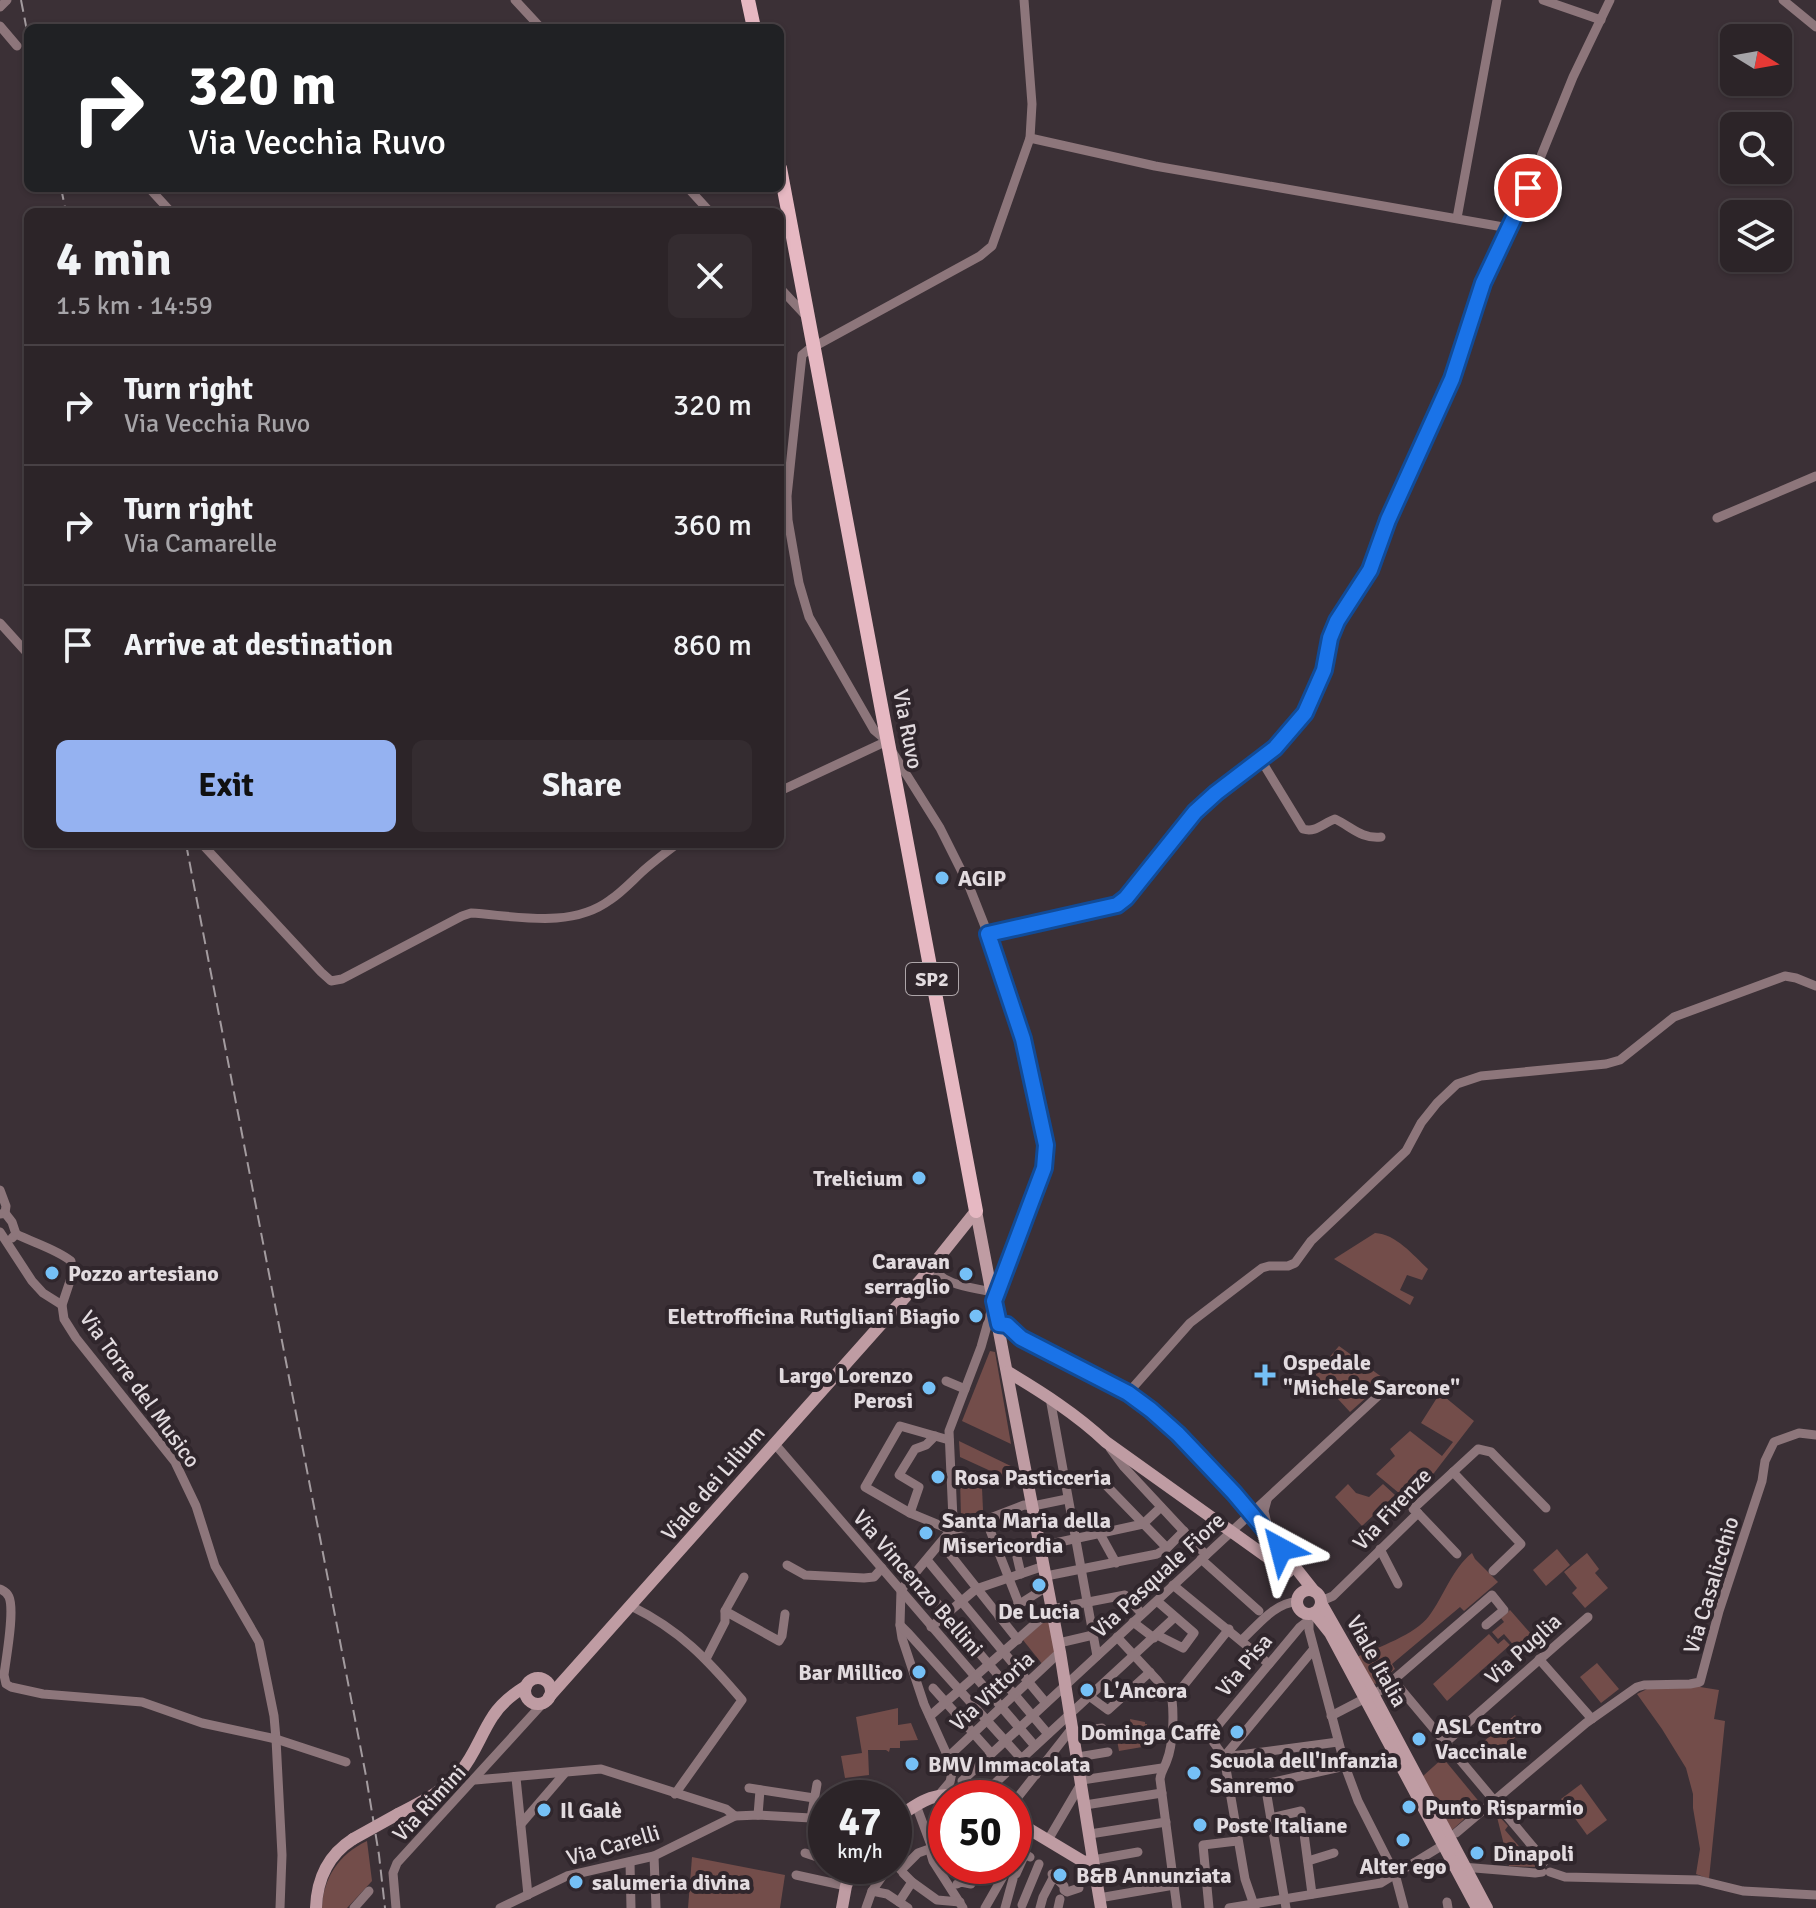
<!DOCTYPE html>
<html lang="en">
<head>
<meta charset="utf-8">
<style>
  :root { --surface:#2c2428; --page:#342c30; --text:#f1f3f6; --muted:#a6a4a8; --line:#484145; --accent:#95b2f1 }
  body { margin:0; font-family:Signika,sans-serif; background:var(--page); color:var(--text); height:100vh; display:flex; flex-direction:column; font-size:30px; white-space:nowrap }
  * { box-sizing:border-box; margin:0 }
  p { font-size:26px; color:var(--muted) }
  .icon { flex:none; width:44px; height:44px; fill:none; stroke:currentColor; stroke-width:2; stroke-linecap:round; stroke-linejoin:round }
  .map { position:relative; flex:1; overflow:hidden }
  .side { position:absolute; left:24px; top:208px; width:760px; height:640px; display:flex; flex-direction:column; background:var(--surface); border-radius:12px; box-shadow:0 2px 6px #0004,0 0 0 2px var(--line) }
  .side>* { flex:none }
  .top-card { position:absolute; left:24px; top:24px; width:760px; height:168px; border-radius:12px; box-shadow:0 2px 6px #0004,0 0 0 2px var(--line); background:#202124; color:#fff; overflow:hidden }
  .needle { width:52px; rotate:101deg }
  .fabs { position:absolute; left:1720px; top:24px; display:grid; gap:16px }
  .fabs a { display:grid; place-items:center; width:72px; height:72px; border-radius:12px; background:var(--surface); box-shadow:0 2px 6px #0004,0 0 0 2px var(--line); font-size:40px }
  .speed { position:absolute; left:808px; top:1780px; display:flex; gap:16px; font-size:40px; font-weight:700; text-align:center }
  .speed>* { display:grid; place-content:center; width:104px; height:104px; border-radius:50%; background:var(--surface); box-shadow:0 2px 6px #0004,0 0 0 2px var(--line); line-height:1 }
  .speed small { font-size:20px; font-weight:400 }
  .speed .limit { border:12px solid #d22; background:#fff; color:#111 }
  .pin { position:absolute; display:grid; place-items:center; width:68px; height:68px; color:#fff; margin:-34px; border:4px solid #fff; border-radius:50%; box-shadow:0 2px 8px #0007 }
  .me { position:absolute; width:88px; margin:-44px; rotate:322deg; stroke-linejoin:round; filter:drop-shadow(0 0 6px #0008) }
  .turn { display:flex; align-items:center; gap:28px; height:168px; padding:0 32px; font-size:36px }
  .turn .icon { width:104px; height:104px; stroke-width:2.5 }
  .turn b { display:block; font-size:56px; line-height:68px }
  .round { display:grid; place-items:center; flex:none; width:84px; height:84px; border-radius:12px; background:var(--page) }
  .overview { display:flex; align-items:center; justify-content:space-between; height:136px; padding:0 32px }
  h1 { font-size:48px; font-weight:700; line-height:60px }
  .button { display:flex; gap:16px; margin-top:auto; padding:16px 32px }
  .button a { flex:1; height:92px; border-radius:12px; background:var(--accent); color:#111; font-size:32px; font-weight:700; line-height:92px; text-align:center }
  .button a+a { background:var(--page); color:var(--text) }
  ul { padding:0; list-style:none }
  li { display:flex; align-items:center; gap:24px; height:120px; padding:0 32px; border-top:2px solid var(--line) }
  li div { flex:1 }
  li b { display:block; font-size:30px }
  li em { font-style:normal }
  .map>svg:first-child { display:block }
  .green { fill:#734d4a }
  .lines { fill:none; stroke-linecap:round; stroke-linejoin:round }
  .street { stroke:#8d767b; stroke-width:9 }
  .secondary { stroke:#bf9ca3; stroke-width:12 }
  .primary { stroke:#e6b8c2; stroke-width:14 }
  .rail { stroke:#a39b9f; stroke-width:2; stroke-dasharray:12 6; stroke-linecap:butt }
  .secondary-bridge { stroke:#bf9ca3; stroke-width:12 }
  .route-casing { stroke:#114b97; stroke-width:20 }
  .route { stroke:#1a73e8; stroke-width:14 }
  .poi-dot { fill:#75c0f6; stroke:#30262c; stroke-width:3 }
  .labels { text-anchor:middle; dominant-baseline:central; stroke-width:8; stroke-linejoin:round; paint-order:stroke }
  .shield { fill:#30262c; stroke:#ada5a9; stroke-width:2 }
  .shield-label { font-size:20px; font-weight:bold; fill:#e2dbdf }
  .street-label { font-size:22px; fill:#e2dbdf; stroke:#30262c }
  .poi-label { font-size:22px; font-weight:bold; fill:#e2dbdf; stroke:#30262c; text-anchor:start }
</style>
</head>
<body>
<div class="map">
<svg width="1816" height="1908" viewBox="0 0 1816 1908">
  <rect width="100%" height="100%" fill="#3b3036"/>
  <g class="green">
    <path d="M1375,1233c21,1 38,22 53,36l-6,11 -15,-5 -7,15 14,7 -4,8 -76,-46z"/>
    <path d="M1339,1346l47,34 -36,32 -35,-38z"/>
    <path d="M990,1351l5,1 16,92 -49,-23z"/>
    <path d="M1440,1393l34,28 -63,82 -35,-29 19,-18 -5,-7 20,-18 32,25 11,-14 -32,-19z"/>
    <path d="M959,1441l58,28 2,15 -59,-27z"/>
    <path d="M960,1479l22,9 1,22 -20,8 -2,-1z"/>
    <path d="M1348,1484l8,9 13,4 14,-13 12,11 -33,31 -27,-29z"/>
    <path d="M1557,1549l13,16 -24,21 -13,-16z"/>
    <path d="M1472,1553l3,6 23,23 -34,29 -4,-4 -68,57 3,5 -18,15 -6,-1 -14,-26c21,-10 58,-22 72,-41 15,-20 23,-47 43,-63z"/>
    <path d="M1587,1553l12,16 -4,4 13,15 -23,20 -13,-15 5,-5 -13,-16z"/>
    <path d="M1510,1610l22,25 -3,3 5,7 -12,10 -18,-21 -6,5 -6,-7 12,-10 -3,-4z"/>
    <path d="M1048,1618l8,36 -13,11 -20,-25z"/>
    <path d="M1489,1634l9,10 6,-5 6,6 -63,56 -14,-17z"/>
    <path d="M1597,1663l22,26 -18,14 -21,-26z"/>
    <path d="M1700,1682v5l19,3 -5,29 11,2 -16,158 -13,-5 4,-25 -7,-41v-14l-7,-26 -24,-39 -25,-35 20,-10z"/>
    <path d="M898,1708v17l13,-2 7,17 -18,1v7h-10l-1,4 -3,-2h-18l1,25 -24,3 -4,-22 21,-3 -6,-36z"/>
    <path d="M1515,1715l11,13 -31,27 -12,-13z"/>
    <path d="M1130,1719l15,3v2h2l1,22 -29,5 -4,-22 16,-2z"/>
    <path d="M1443,1758l38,46 -29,26 -29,-54z"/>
    <path d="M1581,1784l26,36 -20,15 -26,-36z"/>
    <path d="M1496,1813l12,13 -3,4 19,22 4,-2 9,11 -1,6 -27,-1 -1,-5 6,-3 -3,-7 -5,2z"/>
    <path d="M367,1841l5,40 -25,27h-25c1,-30 17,-54 45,-67z"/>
    <path d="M692,1857l93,18 -5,33h-92z"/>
  </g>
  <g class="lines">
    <g class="street">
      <path d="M515,0l26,28"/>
      <path d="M1543,0l58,20"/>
      <path d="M1783,0l33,27"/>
      <path d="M0,7l7,-7"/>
      <path d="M0,26l17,20"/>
      <path d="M1030,138l125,28 354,62"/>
      <path d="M149,188l22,24"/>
      <path d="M688,188l22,24"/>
      <path d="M1457,218l40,-218"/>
      <path d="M780,288l26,28"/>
      <path d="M1717,518l99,-42"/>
      <path d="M0,623l28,31"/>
      <path d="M893,753l47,75 29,58 19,48 35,105 23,106 -2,23 -50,133 -13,46 -32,84 4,88 -2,11 -50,60 -1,35 2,13 22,66 29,64 -3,14 -11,13"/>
      <path d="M1261,760l42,69c13,4 20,-6 32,-10 17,8 26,20 46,18"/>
      <path d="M780,791l107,-50 -13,-11 -65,-113 -10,-34 -11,-63 -1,-24 15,-141 6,-5 172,-94 12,-10 38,-108 2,-34 -8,-104"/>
      <path d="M202,844l119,128 10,9 11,-2 120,-63 9,-3c46,3 100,16 139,-13 12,-8 22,-19 33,-29 10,-9 22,-18 34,-27"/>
      <path d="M988,934l129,-29 9,-7 69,-86 21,-19 59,-45 30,-35 19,-43 6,-32 7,-17 33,-51 18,-50 64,-141 31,-96 45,-95 45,-111 37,-77"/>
      <path d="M0,1190l6,16 -1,7"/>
      <path d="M0,1214l5,-1 7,9 4,12 -4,4"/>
      <path d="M0,1232l32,49 11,12 19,12"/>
      <path d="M16,1234c18,9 40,15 55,27l1,14 -10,30 2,14 12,19 99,124 21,44 19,60 44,76 15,74 2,23 6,116 -2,53"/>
      <path d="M931,1267c14,19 40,20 61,25"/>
      <path d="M946,1381l19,8"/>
      <path d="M1128,1393l62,-70 72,-55 7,-2h19l7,-3 16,-22 95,-90 15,-28 16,-20 20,-19 24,-8 125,-12 14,-4 54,-43 111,-41 11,2 20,8"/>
      <path d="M1050,1398l47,258"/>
      <path d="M949,1440l-49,-14 -35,61 45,26 41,17"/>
      <path d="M774,1443l261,303"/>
      <path d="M1110,1448l14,19 82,88"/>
      <path d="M1453,1472l68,72 -28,27"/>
      <path d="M1099,1478l68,70"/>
      <path d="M1267,1500l-3,11 5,21"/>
      <path d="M910,1513l9,-26 -20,-12 16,-26 11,-4 9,-9"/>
      <path d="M1418,1513l39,41"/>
      <path d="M986,1520l33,84"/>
      <path d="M951,1530l16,-3 57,-22 9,1 34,-7"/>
      <path d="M1100,1534l16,29"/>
      <path d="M941,1543l77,97"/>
      <path d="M1041,1546l102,-22 18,-17"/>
      <path d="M1380,1549l18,35"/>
      <path d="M1017,1557l4,17"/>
      <path d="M1201,1559l58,52"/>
      <path d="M927,1560l119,143"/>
      <path d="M787,1565l18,10 59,3 10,-1 8,-9"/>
      <path d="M914,1576l134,158"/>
      <path d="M1046,1576l111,-22 10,-6 17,-17"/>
      <path d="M1173,1585l96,79"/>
      <path d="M0,1589c4,2 7,3 9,8 6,14 -3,61 -5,78l2,9 5,3 32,7 99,8 60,21 74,16 70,23"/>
      <path d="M1320,1598l6,1 7,-3 85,-83 -5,-4 65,-60 13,3 55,56"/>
      <path d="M1157,1601l37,32 -11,15 -26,-13"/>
      <path d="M631,1606c49,24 76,53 111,94l-67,94"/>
      <path d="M725,1611l19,-34"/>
      <path d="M1312,1613l-3,7v10l36,136 13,35 37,73 9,34"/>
      <path d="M999,1617l49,-31"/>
      <path d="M1133,1622l21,16"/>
      <path d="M900,1625l9,9 127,141"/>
      <path d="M931,1627l45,-38 68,-23"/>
      <path d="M1117,1637l40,43 15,20"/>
      <path d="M1242,1640c15,-14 34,-39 56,-38"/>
      <path d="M1059,1643l34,-8"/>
      <path d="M706,1659l19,-37v-11l54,30 3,-5 3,-22"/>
      <path d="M1539,1659l53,60"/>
      <path d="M1393,1680l151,180v2"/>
      <path d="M933,1688l58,65"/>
      <path d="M1089,1696l19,14 42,-38"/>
      <path d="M1172,1700c2,16 1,45 -5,60 -2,7 -6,11 -7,19l17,129"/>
      <path d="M1172,1700l57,-71"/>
      <path d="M930,1716l122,-107 73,-14 17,19"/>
      <path d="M1331,1716l52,-27 109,-94 12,15 -18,15"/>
      <path d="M1074,1732l28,-4"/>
      <path d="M1209,1736l15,21 21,122 10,29"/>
      <path d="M1209,1736l91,-109 9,-7"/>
      <path d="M1170,1739l35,-5 4,2"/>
      <path d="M1446,1742l142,-125"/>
      <path d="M948,1757l112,-105"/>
      <path d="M1078,1757l30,-5"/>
      <path d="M1224,1757l89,-107"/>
      <path d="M1224,1757l114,-15"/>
      <path d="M516,1778l12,117"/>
      <path d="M475,1780l126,-11 125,40 9,7"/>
      <path d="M1082,1780l80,-12"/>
      <path d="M962,1781l417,-386"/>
      <path d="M749,1788l65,10"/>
      <path d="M979,1798l196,-181"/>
      <path d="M1014,1802l59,-75"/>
      <path d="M916,1805l16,43 -1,6 2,7 30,47"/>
      <path d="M1085,1805l77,-12"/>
      <path d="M758,1815l2,-25"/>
      <path d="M811,1818l6,-34"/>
      <path d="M1271,1818l30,-7 11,83"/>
      <path d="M521,1824l43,-50"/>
      <path d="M1456,1833l130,-110 51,-36 7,-2 46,-1 10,-2 19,-71 43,-130 3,-20 9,-19 25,-9 17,2"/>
      <path d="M1090,1834l76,-12"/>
      <path d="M812,1836l14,5"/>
      <path d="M1048,1840l34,-58"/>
      <path d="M1014,1847l16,10"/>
      <path d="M805,1853l21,7"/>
      <path d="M654,1856l2,52"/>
      <path d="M1093,1860l45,-8"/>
      <path d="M1308,1861l26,-8"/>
      <path d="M630,1862l1,46"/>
      <path d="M1414,1863l121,10 7,-1"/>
      <path d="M893,1867l3,-2 5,5 17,-17 28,-10"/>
      <path d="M1550,1872l15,5 133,3 45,11 73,4"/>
      <path d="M903,1873l9,9 25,18 23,2"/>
      <path d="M1016,1874l9,-20"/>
      <path d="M1052,1874l12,12v4l3,2 12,-4"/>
      <path d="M796,1875l50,11"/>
      <path d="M957,1884l4,-2 10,2 7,-12 10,4 2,-3 5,2"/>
      <path d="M872,1891l15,3 21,14"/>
      <path d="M1099,1898l75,-13"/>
      <path d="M899,1902l13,-20"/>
      <path d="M1447,1902l1,6"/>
      <path d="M1022,1905l17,-41"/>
      <path d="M354,1908l15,-17"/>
      <path d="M396,1908l-3,-35 4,-10 148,-162"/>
      <path d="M500,1908l67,-32 87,-20 81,-40 23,-1 53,3 15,5"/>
      <path d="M866,1908l6,-17 12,-17"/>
      <path d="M985,1908l24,-42"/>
      <path d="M1005,1908l8,-29"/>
      <path d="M1040,1908l3,-11 11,-21"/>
      <path d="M1058,1908l2,-9"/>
      <path d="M1209,1908l-6,-63 34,-4"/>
      <path d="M1229,1908l152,-25 67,-41"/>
      <path d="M1286,1908l-21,-124 80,-18"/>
    </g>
    <g class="secondary">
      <path d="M976,1211l84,441 33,208"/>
      <path d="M999,1324l8,1 14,13 107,55 50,41 74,79 62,78"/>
      <path d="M1008,1372c35,21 68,42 98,70l182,130"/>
      <circle cx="1309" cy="1602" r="12"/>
      <path d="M1321,1603l52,91 114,214"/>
      <path d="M1314,1613l16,20 147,275"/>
      <circle cx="538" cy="1691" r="13"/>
      <path d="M549,1697l375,-421 52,-65"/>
      <path d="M398,1814c23,-12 46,-23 63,-43 14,-17 20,-37 32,-55 8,-13 20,-22 33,-30"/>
      <path d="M894,1820c28,-20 43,-31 78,-22"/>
      <path d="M1014,1820l70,42 9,-2 8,48"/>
      <path d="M316,1908c1,-28 12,-53 37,-69"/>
      <path d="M842,1908l4,-22 8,-20"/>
    </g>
    <g class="primary">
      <path d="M748,0l6,28"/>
      <path d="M780,168l196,1043"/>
    </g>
    <g class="rail">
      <path d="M21,0l7,36"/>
      <path d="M61,188l5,24"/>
      <path d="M186,844l180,932 13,79 6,53"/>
    </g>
    <path class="secondary-bridge" d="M353,1839l45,-25"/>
  </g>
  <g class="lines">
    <g class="route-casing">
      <path id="route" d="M1281,1549l-47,-56 -56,-59 -27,-24 -23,-17 -107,-55 -14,-13 -8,-1 -5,-23 50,-133 2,-23 -23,-106 -35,-105 129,-29 9,-7 69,-86 21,-19 59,-45 30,-35 19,-43 6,-32 7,-17 33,-51 18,-50 64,-141 31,-96 45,-95"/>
    </g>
    <use href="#route" class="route"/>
  </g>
  <g class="poi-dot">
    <circle cx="942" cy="878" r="8"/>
    <circle cx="919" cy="1178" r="8"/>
    <circle cx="52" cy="1273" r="8"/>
    <circle cx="966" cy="1274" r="8"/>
    <circle cx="976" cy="1316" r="8"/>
    <path d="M1261 1363h8v8h8v8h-8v8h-8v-8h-8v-8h8z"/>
    <circle cx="929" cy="1388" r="8"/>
    <circle cx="938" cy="1477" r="8"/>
    <circle cx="926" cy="1533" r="8"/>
    <circle cx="1039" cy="1585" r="8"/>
    <circle cx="919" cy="1672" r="8"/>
    <circle cx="1087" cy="1690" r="8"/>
    <circle cx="1237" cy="1732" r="8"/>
    <circle cx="1419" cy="1739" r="8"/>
    <circle cx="912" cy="1764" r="8"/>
    <circle cx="1194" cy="1773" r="8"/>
    <circle cx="1409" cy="1807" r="8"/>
    <circle cx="544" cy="1810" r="8"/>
    <circle cx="1200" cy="1825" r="8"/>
    <circle cx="1403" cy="1840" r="8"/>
    <circle cx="1477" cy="1853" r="8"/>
    <circle cx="1060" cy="1875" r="8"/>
    <circle cx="576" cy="1882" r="8"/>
  </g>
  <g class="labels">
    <rect class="shield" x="906" y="963" width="52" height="32" rx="6"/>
    <g class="shield-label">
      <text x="932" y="979">SP2</text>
    </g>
    <g class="street-label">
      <text transform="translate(908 729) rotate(79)">Via Ruvo</text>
      <text transform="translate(140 1389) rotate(54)">Via Torre del Musico</text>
      <text transform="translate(713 1483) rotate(-49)">Viale dei Lilium</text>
      <text transform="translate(1392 1509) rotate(-47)">Via Firenze</text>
      <text transform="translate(1158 1575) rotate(-43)">Via Pasquale Fiore</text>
      <text transform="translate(918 1583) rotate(49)">Via Vincenzo Bellini</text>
      <text transform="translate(1711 1585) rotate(-73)">Via Casalicchio</text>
      <text transform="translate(1523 1649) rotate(-42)">Via Puglia</text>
      <text transform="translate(1377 1661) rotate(61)">Viale Italia</text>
      <text transform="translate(1244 1665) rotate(-50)">Via Pisa</text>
      <text transform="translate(992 1691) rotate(-43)">Via Vittoria</text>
      <text transform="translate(429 1803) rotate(-47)">Via Rimini</text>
      <text transform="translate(613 1845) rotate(-16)">Via Carelli</text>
    </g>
    <g class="poi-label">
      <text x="958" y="878">AGIP</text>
      <text x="903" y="1178" text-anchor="end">Trelicium</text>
      <text x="950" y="1261" text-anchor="end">Caravan<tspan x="950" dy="25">serraglio</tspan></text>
      <text x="68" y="1273">Pozzo artesiano</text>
      <text x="960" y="1316" text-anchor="end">Elettrofficina Rutigliani Biagio</text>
      <text x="1283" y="1362">Ospedale<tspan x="1283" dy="25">"Michele Sarcone"</tspan></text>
      <text x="913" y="1375" text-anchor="end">Largo Lorenzo<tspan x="913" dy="25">Perosi</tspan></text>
      <text x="954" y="1477">Rosa Pasticceria</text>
      <text x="942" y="1520">Santa Maria della<tspan x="942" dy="25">Misericordia</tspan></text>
      <text x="1039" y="1611" text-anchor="middle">De Lucia</text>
      <text x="903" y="1672" text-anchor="end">Bar Millico</text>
      <text x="1103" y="1690">L'Ancora</text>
      <text x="1435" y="1726">ASL Centro<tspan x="1435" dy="25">Vaccinale</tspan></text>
      <text x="1221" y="1732" text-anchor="end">Dominga Caffè</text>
      <text x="1210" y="1760">Scuola dell'Infanzia<tspan x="1210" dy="25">Sanremo</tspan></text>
      <text x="928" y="1764">BMV Immacolata</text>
      <text x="1425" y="1807">Punto Risparmio</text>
      <text x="560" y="1810">Il Galè</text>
      <text x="1216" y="1825">Poste Italiane</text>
      <text x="1493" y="1853">Dinapoli</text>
      <text x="1403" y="1866" text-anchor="middle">Alter ego</text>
      <text x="1076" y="1875">B&amp;B Annunziata</text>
      <text x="592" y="1882">salumeria divina</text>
    </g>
  </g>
</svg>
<div class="fabs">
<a><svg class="needle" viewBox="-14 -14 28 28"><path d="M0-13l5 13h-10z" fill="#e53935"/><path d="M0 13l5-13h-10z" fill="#a6a4a8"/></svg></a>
<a><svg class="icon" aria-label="search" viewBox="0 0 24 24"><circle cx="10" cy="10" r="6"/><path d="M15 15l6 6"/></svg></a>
<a><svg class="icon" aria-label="layers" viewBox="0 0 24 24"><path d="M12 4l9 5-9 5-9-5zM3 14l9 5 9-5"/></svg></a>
</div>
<div class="speed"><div>47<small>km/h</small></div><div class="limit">50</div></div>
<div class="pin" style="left:1528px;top:188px;background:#d93025"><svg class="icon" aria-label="arrive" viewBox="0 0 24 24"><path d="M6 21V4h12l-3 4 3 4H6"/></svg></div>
<svg class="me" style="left:1281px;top:1549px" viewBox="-20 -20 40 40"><path d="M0-17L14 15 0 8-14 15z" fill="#1a73e8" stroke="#fff" stroke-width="4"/></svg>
<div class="top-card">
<div class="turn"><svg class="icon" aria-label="right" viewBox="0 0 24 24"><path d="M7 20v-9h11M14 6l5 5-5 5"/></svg><div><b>320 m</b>Via Vecchia Ruvo</div></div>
</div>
<section class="side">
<div class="overview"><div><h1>4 min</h1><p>1.5 km · 14:59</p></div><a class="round"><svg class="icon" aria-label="close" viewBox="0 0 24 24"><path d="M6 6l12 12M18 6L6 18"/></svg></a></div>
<ul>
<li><svg class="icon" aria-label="right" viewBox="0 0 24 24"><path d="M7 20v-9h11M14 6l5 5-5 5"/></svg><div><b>Turn right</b><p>Via Vecchia Ruvo</p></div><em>320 m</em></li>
<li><svg class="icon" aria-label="right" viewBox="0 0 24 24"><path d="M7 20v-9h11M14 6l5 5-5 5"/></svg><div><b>Turn right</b><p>Via Camarelle</p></div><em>360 m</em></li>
<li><svg class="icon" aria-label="arrive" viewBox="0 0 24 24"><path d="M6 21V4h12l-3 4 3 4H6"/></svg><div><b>Arrive at destination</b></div><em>860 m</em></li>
</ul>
<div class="button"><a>Exit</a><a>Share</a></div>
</section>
</div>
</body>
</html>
